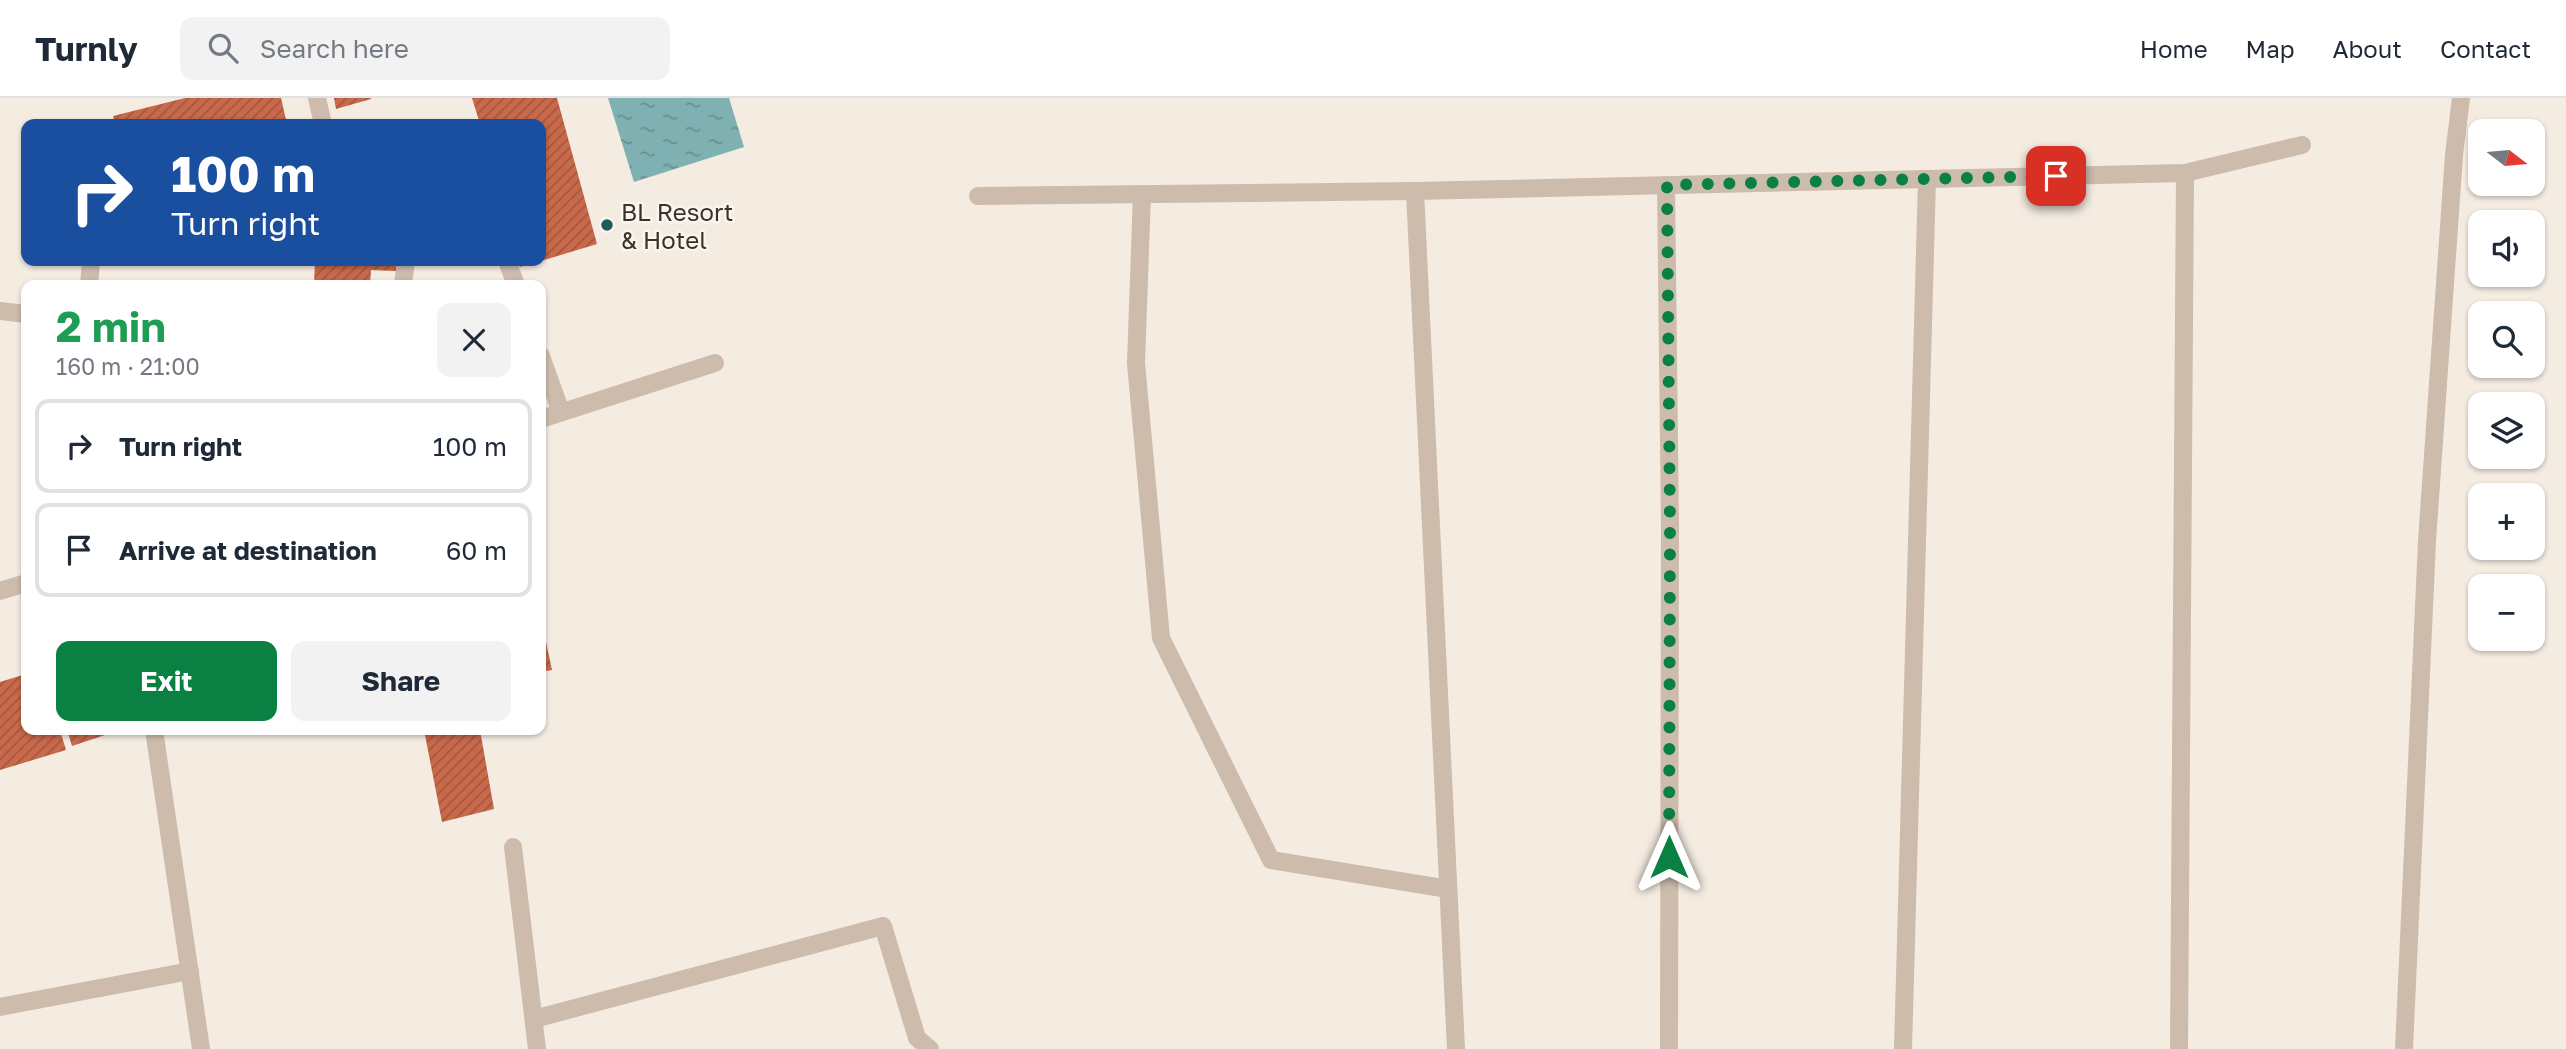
<!DOCTYPE html>
<html lang="en">
<head>
<meta charset="utf-8">
<style>
  :root { --surface:#fff; --page:#f2f2f3; --text:#1f2937; --muted:#747a83; --line:#e0e1e3; --accent:#0b8043 }
  body { margin:0; font-family:"Golos Text",sans-serif; background:var(--page); color:var(--text); height:100vh; display:flex; flex-direction:column; font-size:26px; white-space:nowrap }
  * { box-sizing:border-box; margin:0 }
  p { font-size:23px; color:var(--muted) }
  .icon { flex:none; width:38px; height:38px; fill:none; stroke:currentColor; stroke-width:2; stroke-linecap:round; stroke-linejoin:round }
  .map { position:relative; flex:1; overflow:hidden }
  .side { position:absolute; left:21px; top:182px; width:525px; height:455px; display:flex; flex-direction:column; background:var(--surface); border-radius:14px; box-shadow:0 2px 5px #0004 }
  .side>* { flex:none }
  .guide { position:absolute; left:21px; top:21px; width:525px; height:147px; border-radius:14px; box-shadow:0 2px 5px #0004; background:#1a4fa0; color:#fff; overflow:hidden }
  .needle { width:46px; rotate:106deg }
  .tools { position:absolute; left:2468px; top:21px; display:grid; gap:14px }
  .tools a { display:grid; place-items:center; width:77px; height:77px; border-radius:14px; background:var(--surface); box-shadow:0 2px 5px #0004; font-size:35px }
  .pin { position:absolute; display:grid; place-items:center; width:60px; height:60px; color:#fff; margin:-30px; border-radius:14px; box-shadow:0 4px 10px #0006 }
  .me { position:absolute; width:77px; margin:-38px; rotate:0deg; stroke-linejoin:round; filter:drop-shadow(0 0 5px #0008) }
  .turn { display:flex; align-items:center; gap:24px; height:147px; padding:0 35px; font-size:32px }
  .turn .icon { width:91px; height:91px; stroke-width:2.5 }
  .turn b { display:block; font-size:49px; line-height:60px }
  .round { display:grid; place-items:center; flex:none; width:74px; height:74px; border-radius:14px; background:var(--page) }
  .summary { display:flex; align-items:center; justify-content:space-between; height:119px; padding:0 35px }
  h1 { font-size:42px; font-weight:700; line-height:52px; color:#1e9e55 }
  .action { display:flex; gap:14px; margin-top:auto; padding:14px 35px }
  .action a { flex:1; height:80px; border-radius:14px; background:var(--accent); color:#fff; font-size:28px; font-weight:700; line-height:80px; text-align:center }
  .action a+a { background:var(--page); color:var(--text) }
  ul { padding:0; list-style:none }
  li { display:flex; align-items:center; gap:21px; height:94px; margin:0 14px 10px; padding:0 21px; border:4px solid var(--line); border-radius:14px }
  li div { flex:1 }
  li b { display:block; font-size:26px }
  li em { font-style:normal }
  header { display:flex; align-items:center; gap:42px; box-sizing:border-box; height:98px; padding:0 35px; background:var(--surface); border-bottom:2px solid var(--line) }
  header strong { font-size:33px }
  nav { display:flex; gap:38px; margin-inline-start:auto; font-size:24px }
  .search { width:490px; height:63px; background:var(--page); display:flex; align-items:center; gap:18px; box-sizing:border-box; padding:0 24px; border-radius:14px; color:var(--muted); font-size:26px }
  .map>svg:first-child { display:block }
  .water { fill:url(#water-ripples) }
  .building { fill:url(#building-hatch) }
  .lines { fill:none; stroke-linecap:round; stroke-linejoin:round }
  .service { stroke:#cdbbac; stroke-width:18 }
  .minor { stroke:#cdbbac; stroke-width:18 }
  .route { stroke:#0b8043; stroke-width:12; stroke-dasharray:0 21.6 }
  .poi-dot { fill:#1f5a5e; stroke:#fbf5ee; stroke-width:2.5 }
  .labels { text-anchor:middle; dominant-baseline:central; stroke-width:5; stroke-linejoin:round; paint-order:stroke }
  .poi-label { font-size:24px; fill:#3b302b; stroke:#fbf5ee; text-anchor:start }
</style>
</head>
<body>
<header>
<strong>Turnly</strong>
<div class="search"><svg class="icon" aria-label="search" viewBox="0 0 24 24"><circle cx="10" cy="10" r="6"/><path d="M15 15l6 6"/></svg>Search here</div>
<nav><a>Home</a><a>Map</a><a>About</a><a>Contact</a></nav>
</header>
<div class="map">
<svg width="2566" height="951" viewBox="0 0 2566 951">
  <defs>
    <pattern id="water-ripples" width="26" height="14" patternUnits="userSpaceOnUse" patternTransform="scale(1.75)"><rect width="26" height="14" fill="#7fb0b2"/><path d="M2 4q2-2 4 0t4 0M15 11q2-2 4 0t4 0" fill="none" stroke="#699091"/></pattern>
    <pattern id="building-hatch" width="6" height="6" patternUnits="userSpaceOnUse" patternTransform="scale(1.75)"><rect width="6" height="6" fill="#c8694b"/><path d="M-1 1l2-2M0 6l6-6M5 7l2-2" fill="none" stroke="#a4573f"/></pattern>
  </defs>
  <rect width="100%" height="100%" fill="#f4ebe1"/>
  <path class="water" d="M608,0h121l15,49 -110,35z"/>
  <g class="building">
    <path d="M185,0h96l6,26h-172l-2,-8z"/>
    <path d="M334,0h37v1l-35,10z"/>
    <path d="M472,0h85l40,146 -56,17v-137h-61z"/>
    <path d="M315,163h81v10l-25,-1 -1,15 -56,-1z"/>
    <path d="M518,163h21l-19,6z"/>
    <path d="M541,521l11,51 -11,2z"/>
    <path d="M26,576v56h34l6,20 -66,20v-88z"/>
    <path d="M67,632h53l-48,16z"/>
    <path d="M424,632h56l14,79 -52,13z"/>
  </g>
  <g class="lines">
    <g class="service">
      <path d="M317,0l6,26"/>
      <path d="M507,163l9,24"/>
      <path d="M89,187l2,-24"/>
      <path d="M403,187l3,-24"/>
      <path d="M0,213l26,3"/>
      <path d="M541,258l20,56"/>
    </g>
    <g class="minor">
      <path d="M1666,87l4,342 -1,522"/>
      <path d="M1415,93l41,858"/>
      <path d="M1142,96l-6,169 25,275 110,222 177,29"/>
      <path d="M978,98l437,-5 770,-18 117,-28"/>
      <path d="M541,321l174,-56"/>
      <path d="M0,493l26,-8"/>
      <path d="M154,632l47,319"/>
      <path d="M513,749l24,202"/>
      <path d="M0,909l190,-36"/>
      <path d="M534,921l349,-93 34,112 13,11"/>
      <path d="M1903,951l24,-870"/>
      <path d="M2179,951l6,-876"/>
      <path d="M2404,951l23,-508 27,-386 7,-57"/>
    </g>
  </g>
  <g class="lines">
    <path class="route" d="M1669,759l1,-330 -3,-342 389,-9"/>
  </g>
  <circle class="poi-dot" cx="607" cy="127" r="7"/>
  <g class="labels">
    <g class="poi-label">
      <text x="621" y="113">BL Resort<tspan x="621" dy="28">&amp; Hotel</tspan></text>
    </g>
  </g>
</svg>
<div class="tools">
<a><svg class="needle" viewBox="-14 -14 28 28"><path d="M0-13l5 13h-10z" fill="#e53935"/><path d="M0 13l5-13h-10z" fill="#747a83"/></svg></a>
<a><svg class="icon" aria-label="sound" viewBox="0 0 24 24"><path d="M4 9h4l5-4v14l-5-4H4zM17 9q2 3 0 6"/></svg></a>
<a><svg class="icon" aria-label="search" viewBox="0 0 24 24"><circle cx="10" cy="10" r="6"/><path d="M15 15l6 6"/></svg></a>
<a><svg class="icon" aria-label="layers" viewBox="0 0 24 24"><path d="M12 4l9 5-9 5-9-5zM3 14l9 5 9-5"/></svg></a>
<a>+</a>
<a>−</a>
</div>
<div class="pin" style="left:2056px;top:78px;background:#d93025"><svg class="icon" aria-label="arrive" viewBox="0 0 24 24"><path d="M6 21V4h12l-3 4 3 4H6"/></svg></div>
<svg class="me" style="left:1669px;top:759px" viewBox="-20 -20 40 40"><path d="M0-17L14 15 0 8-14 15z" fill="#0b8043" stroke="#fff" stroke-width="4"/></svg>
<div class="guide">
<div class="turn"><svg class="icon" aria-label="right" viewBox="0 0 24 24"><path d="M7 20v-9h11M14 6l5 5-5 5"/></svg><div><b>100 m</b>Turn right</div></div>
</div>
<section class="side">
<div class="summary"><div><h1>2 min</h1><p>160 m · 21:00</p></div><a class="round"><svg class="icon" aria-label="close" viewBox="0 0 24 24"><path d="M6 6l12 12M18 6L6 18"/></svg></a></div>
<ul>
<li><svg class="icon" aria-label="right" viewBox="0 0 24 24"><path d="M7 20v-9h11M14 6l5 5-5 5"/></svg><div><b>Turn right</b></div><em>100 m</em></li>
<li><svg class="icon" aria-label="arrive" viewBox="0 0 24 24"><path d="M6 21V4h12l-3 4 3 4H6"/></svg><div><b>Arrive at destination</b></div><em>60 m</em></li>
</ul>
<div class="action"><a>Exit</a><a>Share</a></div>
</section>
</div>
</body>
</html>
